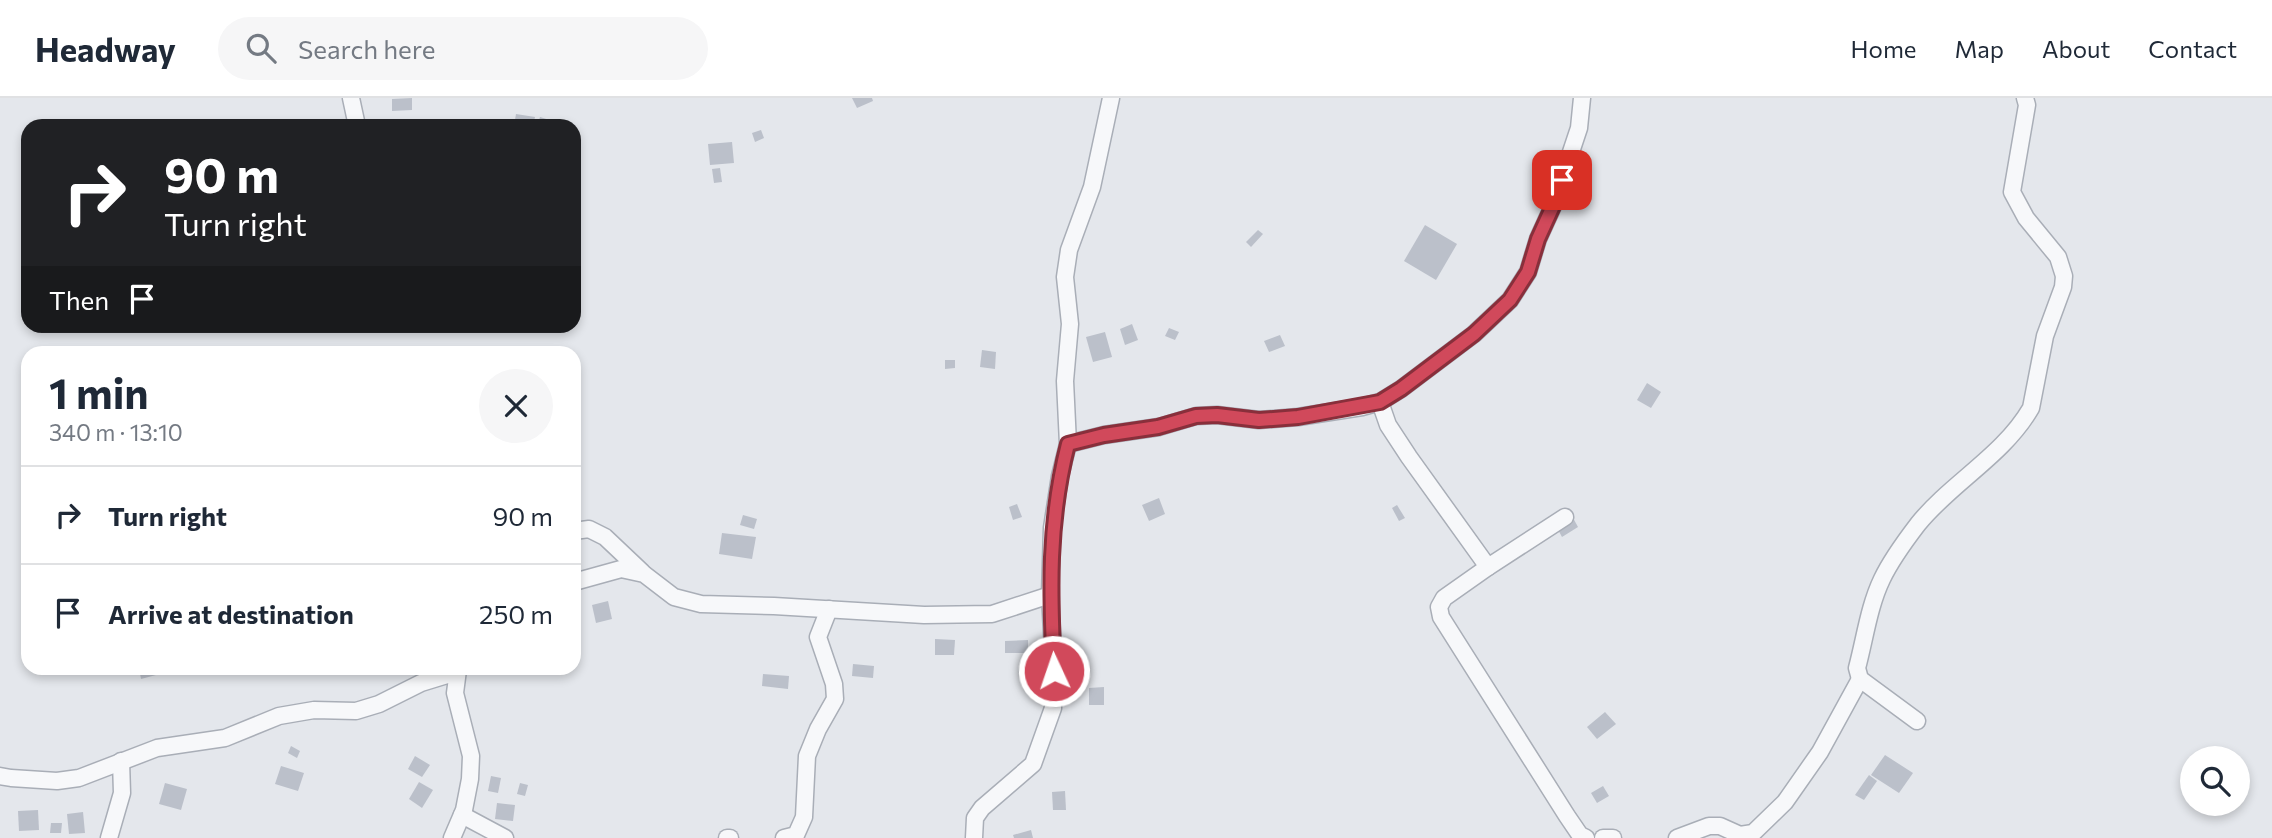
<!DOCTYPE html>
<html lang="en">
<head>
<meta charset="utf-8">
<style>
  :root { --surface:#fff; --page:#f6f6f7; --text:#1f2937; --muted:#747a83; --line:#e0e1e3 }
  body { margin:0; font-family:Commissioner,sans-serif; background:var(--page); color:var(--text); height:100vh; display:flex; flex-direction:column; font-size:26px; white-space:nowrap }
  * { box-sizing:border-box; margin:0 }
  p { font-size:23px; color:var(--muted) }
  .icon { flex:none; width:38px; height:38px; fill:none; stroke:currentColor; stroke-width:2; stroke-linecap:round; stroke-linejoin:round }
  .map { position:relative; flex:1; overflow:hidden }
  .sheet { position:absolute; left:21px; top:248px; width:560px; height:329px; display:flex; flex-direction:column; background:var(--surface); border-radius:21px; box-shadow:0 4px 10px #0003 }
  .sheet>* { flex:none }
  .banner { position:absolute; left:21px; top:21px; width:560px; height:214px; border-radius:21px; box-shadow:0 4px 10px #0003; background:#202124; color:#fff; overflow:hidden }
  .controls { position:absolute; left:2180px; top:648px; display:grid; gap:14px }
  .controls a { display:grid; place-items:center; width:70px; height:70px; border-radius:50%; background:var(--surface); box-shadow:0 4px 10px #0003; font-size:35px }
  .pin { position:absolute; display:grid; place-items:center; width:60px; height:60px; color:#fff; margin:-30px; border-radius:14px; box-shadow:0 4px 10px #0006 }
  .me { position:absolute; width:77px; margin:-38px; rotate:357deg; stroke-linejoin:round; filter:drop-shadow(0 0 5px #0008) }
  .turn { display:flex; align-items:center; gap:24px; height:147px; padding:0 28px; font-size:32px }
  .turn .icon { width:91px; height:91px; stroke-width:2.5 }
  .turn b { display:block; font-size:49px; line-height:60px }
  .then { display:flex; align-items:center; height:66px; padding:0 28px; background:#0003; gap:14px; font-size:26px }
  .round { display:grid; place-items:center; flex:none; width:74px; height:74px; border-radius:37px; background:var(--page) }
  .head { display:flex; align-items:center; justify-content:space-between; height:119px; padding:0 28px }
  h1 { font-size:42px; font-weight:700; line-height:52px }
  ul { padding:0; list-style:none }
  li { display:flex; align-items:center; gap:21px; height:98px; padding:0 28px; border-top:2px solid var(--line) }
  li div { flex:1 }
  li b { display:block; font-size:26px }
  li em { font-style:normal }
  header { display:flex; align-items:center; gap:42px; box-sizing:border-box; height:98px; padding:0 35px; background:var(--surface); border-bottom:2px solid var(--line) }
  header strong { font-size:33px }
  nav { display:flex; gap:38px; margin-inline-start:auto; font-size:24px }
  .search { width:490px; height:63px; background:var(--page); display:flex; align-items:center; gap:18px; box-sizing:border-box; padding:0 24px; border-radius:38px; color:var(--muted); font-size:26px }
  .map>svg:first-child { display:block }
  .building { fill:#bbc0ca }
  .lines { fill:none; stroke-linecap:round; stroke-linejoin:round }
  .minor-casing { stroke:#a9aeb7; stroke-width:19 }
  .minor { stroke:#f7f8fa; stroke-width:16 }
  .route-casing { stroke:#882f3b; stroke-width:18 }
  .route { stroke:#d1495b; stroke-width:12 }
</style>
</head>
<body>
<header>
<strong>Headway</strong>
<div class="search"><svg class="icon" aria-label="search" viewBox="0 0 24 24"><circle cx="10" cy="10" r="6"/><path d="M15 15l6 6"/></svg>Search here</div>
<nav><a>Home</a><a>Map</a><a>About</a><a>Contact</a></nav>
</header>
<div class="map">
<svg width="2272" height="740" viewBox="0 0 2272 740">
  <rect width="100%" height="100%" fill="#e4e7ec"/>
  <g class="building">
    <path d="M412,0v12l-20,1v-12z"/>
    <path d="M852,0h20l1,3 -16,7z"/>
    <path d="M516,16l19,3 -2,9h-19z"/>
    <path d="M540,19l16,5 -2,4h-17z"/>
    <path d="M761,32l3,8 -9,4 -3,-9z"/>
    <path d="M732,44l2,21 -24,2 -2,-21z"/>
    <path d="M720,70l2,14 -8,1 -2,-14z"/>
    <path d="M1425,127l32,19 -21,36 -32,-19z"/>
    <path d="M1258,132l5,4 -12,13 -5,-5z"/>
    <path d="M1132,226l6,16 -13,5 -5,-16z"/>
    <path d="M1169,230l10,4 -4,8 -10,-4z"/>
    <path d="M1105,234l7,25 -19,5 -7,-25z"/>
    <path d="M1280,237l5,11 -16,6 -5,-11z"/>
    <path d="M982,252l14,2 -1,17 -15,-2z"/>
    <path d="M945,262h10v8l-10,1z"/>
    <path d="M1647,285l14,9 -10,16 -14,-8z"/>
    <path d="M1159,400l6,16 -16,7 -7,-16z"/>
    <path d="M1017,406l5,13 -9,3 -4,-13z"/>
    <path d="M1397,407l8,13 -6,3 -7,-13z"/>
    <path d="M743,417l14,4 -3,10 -14,-4z"/>
    <path d="M1572,418l6,11 -16,10 -6,-11z"/>
    <path d="M722,435l34,4 -4,22 -33,-5z"/>
    <path d="M608,503l4,18 -16,4 -4,-18z"/>
    <path d="M935,541l20,1 -1,15h-19z"/>
    <path d="M1028,542v13h-23v-12z"/>
    <path d="M1039,559l5,20 -12,2 -5,-19z"/>
    <path d="M853,566l21,2 -1,12 -21,-2z"/>
    <path d="M139,570h15l2,7 -15,4z"/>
    <path d="M1086,571l1,12 -8,1 -2,-12z"/>
    <path d="M763,576l26,2 -1,13 -26,-3z"/>
    <path d="M1104,589v18h-15v-17z"/>
    <path d="M1605,614l11,12 -19,15 -10,-12z"/>
    <path d="M291,648l9,5 -3,7 -9,-5z"/>
    <path d="M1885,657l28,18 -14,20 -28,-18z"/>
    <path d="M415,658l15,9 -8,12 -14,-8z"/>
    <path d="M281,668l23,7 -6,18 -23,-7z"/>
    <path d="M1869,677l8,6 -13,19 -9,-5z"/>
    <path d="M491,678l10,2 -3,15 -10,-2z"/>
    <path d="M419,684l14,8 -11,18 -13,-9z"/>
    <path d="M165,685l22,6 -6,21 -22,-6z"/>
    <path d="M520,685l8,2 -3,11 -8,-2z"/>
    <path d="M1603,688l6,10 -12,7 -6,-10z"/>
    <path d="M1065,693l1,19h-13l-1,-18z"/>
    <path d="M497,705l18,2 -2,16 -18,-2z"/>
    <path d="M38,712l1,20 -20,1 -1,-20z"/>
    <path d="M83,714l2,21 -16,1 -2,-20z"/>
    <path d="M51,725h11l-1,10h-11z"/>
    <path d="M1031,732l2,8h-19l-1,-3z"/>
  </g>
  <g class="lines">
    <g class="minor-casing">
      <g id="minor">
        <path d="M351,0l6,28"/>
        <path d="M1380,304l8,23 21,32 79,110"/>
        <path d="M1068,346l36,-9 55,-8 37,-11 21,-1 42,5 39,-3 64,-10 18,-5 21,-13 73,-55 36,-34 18,-28 10,-33 15,-33 26,-78 3,-30"/>
        <path d="M1565,419l-77,50 -44,31 -5,9 2,10 126,199 13,19 6,3"/>
        <path d="M574,433l15,-2 16,8 37,35"/>
        <path d="M574,484l47,-13 23,5 30,23 27,7 73,2 150,9 68,-1 58,-19"/>
        <path d="M1917,623l-57,-42 -3,-11c8,-30 12,-62 25,-89 9,-19 23,-38 36,-55 34,-42 85,-68 113,-116l14,-72 18,-49 1,-11 -6,-19 -32,-39 -14,-26 15,-87 -2,-7"/>
        <path d="M0,678l11,2 46,3 22,-3 78,-30 68,-10 54,-22 35,-6 42,1 23,-7 42,-21 26,-8 13,-7"/>
        <path d="M462,717l43,23"/>
        <path d="M109,740l13,-45 -1,-32"/>
        <path d="M452,740l12,-28 6,-31 1,-23 -16,-63 3,-23"/>
        <path d="M727,740h3"/>
        <path d="M784,740l12,-3 8,-18 3,-61 11,-27 17,-30 -1,-15 -16,-47 11,-28"/>
        <path d="M974,740l1,-20 7,-10 51,-44 20,-56 1,-37 -4,-76 2,-67 8,-52 8,-32 -3,-63 5,-57 -5,-47 4,-27 23,-63 19,-89"/>
        <path d="M1603,740h10"/>
        <path d="M1677,740l32,-12h11l20,9 13,-2 32,-31 35,-50 40,-73"/>
      </g>
    </g>
    <use href="#minor" class="minor"/>
  </g>
  <g class="lines">
    <g class="route-casing">
      <path id="route" d="M1054,573c-4,-79 -6,-149 14,-227l36,-9 54,-8 38,-11 21,-1 42,5 39,-3 82,-15 21,-13 73,-55 36,-34 18,-28 10,-33 15,-33 9,-26"/>
    </g>
    <use href="#route" class="route"/>
  </g>
</svg>
<div class="controls">
<a><svg class="icon" aria-label="search" viewBox="0 0 24 24"><circle cx="10" cy="10" r="6"/><path d="M15 15l6 6"/></svg></a>
</div>
<div class="pin" style="left:1562px;top:82px;background:#d93025"><svg class="icon" aria-label="arrive" viewBox="0 0 24 24"><path d="M6 21V4h12l-3 4 3 4H6"/></svg></div>
<svg class="me" style="left:1054px;top:573px" viewBox="-20 -20 40 40"><circle r="17" fill="#d1495b" stroke="#fff" stroke-width="3"/><path d="M0-11L8 9 0 5-8 9z" fill="#fff"/></svg>
<div class="banner">
<div class="turn"><svg class="icon" aria-label="right" viewBox="0 0 24 24"><path d="M7 20v-9h11M14 6l5 5-5 5"/></svg><div><b>90 m</b>Turn right</div></div>
<div class="then">Then<svg class="icon" aria-label="arrive" viewBox="0 0 24 24"><path d="M6 21V4h12l-3 4 3 4H6"/></svg></div>
</div>
<section class="sheet">
<div class="head"><div><h1>1 min</h1><p>340 m · 13:10</p></div><a class="round"><svg class="icon" aria-label="close" viewBox="0 0 24 24"><path d="M6 6l12 12M18 6L6 18"/></svg></a></div>
<ul>
<li><svg class="icon" aria-label="right" viewBox="0 0 24 24"><path d="M7 20v-9h11M14 6l5 5-5 5"/></svg><div><b>Turn right</b></div><em>90 m</em></li>
<li><svg class="icon" aria-label="arrive" viewBox="0 0 24 24"><path d="M6 21V4h12l-3 4 3 4H6"/></svg><div><b>Arrive at destination</b></div><em>250 m</em></li>
</ul>
</section>
</div>
</body>
</html>
